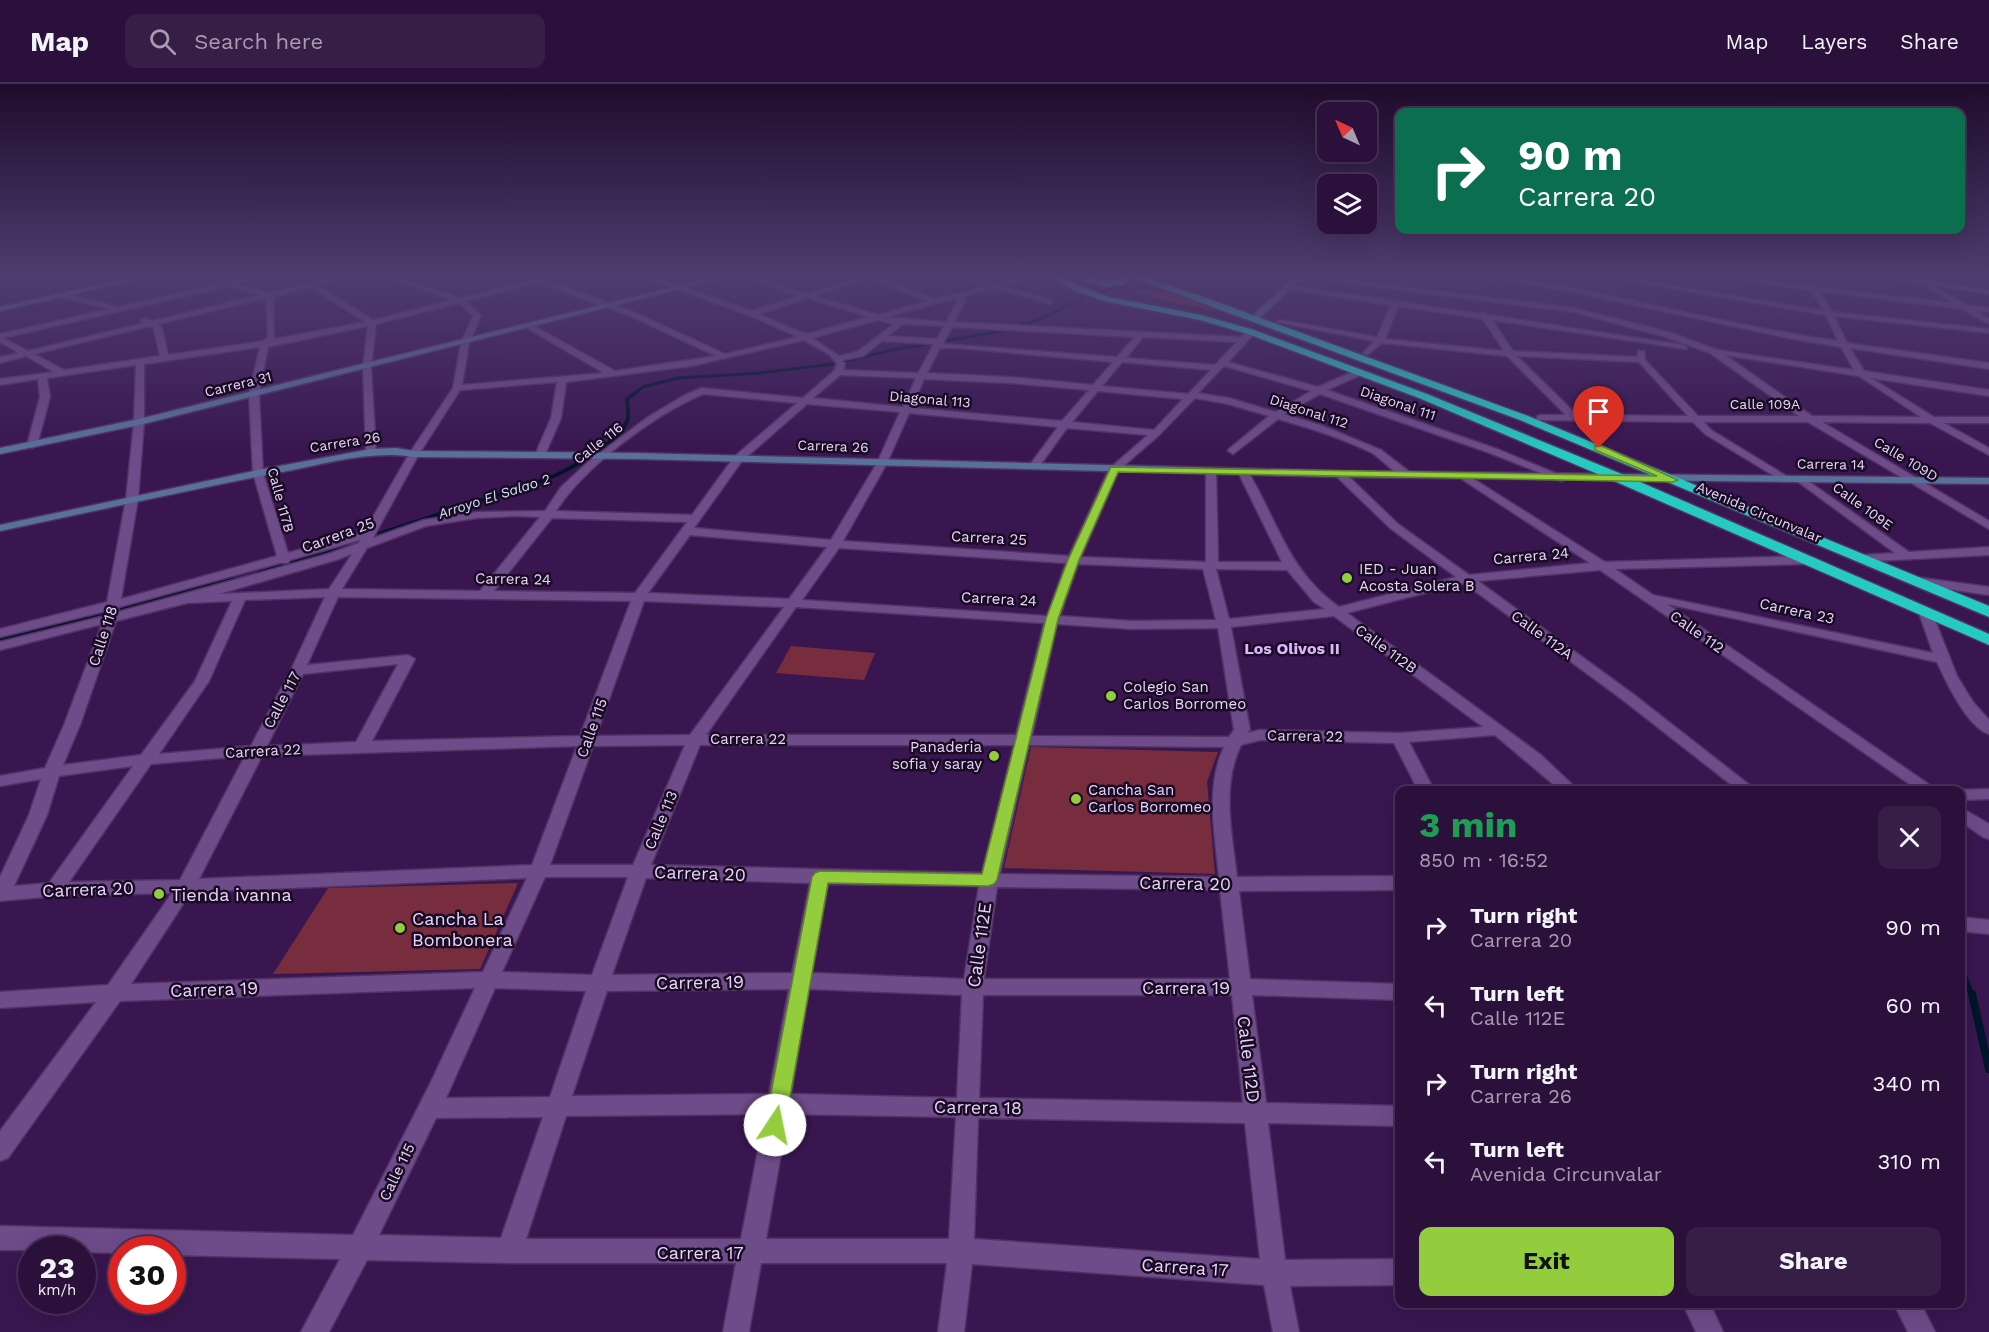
<!DOCTYPE html>
<html lang="en">
<head>
<meta charset="utf-8">
<style>
  :root { --surface:#2b103c; --page:#371e47; --text:#f1f3f6; --muted:#a69daf; --line:#473056; --accent:#93cd3d }
  body { margin:0; font-family:"Work Sans",sans-serif; background:var(--page); color:var(--text); height:100vh; display:flex; flex-direction:column; font-size:22px; white-space:nowrap }
  * { box-sizing:border-box; margin:0 }
  p { font-size:20px; color:var(--muted) }
  .icon { flex:none; width:33px; height:33px; fill:none; stroke:currentColor; stroke-width:2; stroke-linecap:round; stroke-linejoin:round }
  .map { position:relative; flex:1; overflow:hidden }
  .panel { position:absolute; left:1395px; top:702px; width:570px; height:522px; display:flex; flex-direction:column; background:var(--surface); border-radius:12px; box-shadow:0 6px 24px #0002,0 0 0 2px var(--line) }
  .panel>* { flex:none }
  .top-card { position:absolute; left:1395px; top:24px; width:570px; height:126px; border-radius:12px; box-shadow:0 6px 24px #0002,0 0 0 2px var(--line); background:#0b6e4f; color:#fff; overflow:hidden }
  .needle { width:39px; rotate:316deg }
  .buttons { position:absolute; left:1317px; top:18px; display:grid; gap:12px }
  .buttons a { display:grid; place-items:center; width:60px; height:60px; border-radius:12px; background:var(--surface); box-shadow:0 6px 24px #0002,0 0 0 2px var(--line); font-size:30px }
  .speed { position:absolute; left:18px; top:1152px; display:flex; gap:12px; font-size:30px; font-weight:700; text-align:center }
  .speed>* { display:grid; place-content:center; width:78px; height:78px; border-radius:50%; background:var(--surface); box-shadow:0 6px 24px #0002,0 0 0 2px var(--line); line-height:1 }
  .speed small { font-size:15px; font-weight:400 }
  .speed .limit { border:9px solid #d22; background:#fff; color:#111 }
  .pin { position:absolute; display:grid; place-items:center; width:51px; height:51px; color:#fff; margin:-62px -26px; border-radius:50% 50% 50% 0; rotate:-45deg; box-shadow:0 0 6px #0007 }
  .pin .icon { rotate:45deg }
  .me { position:absolute; width:66px; margin:-33px; rotate:11deg; stroke-linejoin:round; filter:drop-shadow(0 0 4px #0008) }
  .turn { display:flex; align-items:center; gap:21px; height:126px; padding:0 24px; font-size:27px }
  .turn .icon { width:78px; height:78px; stroke-width:2.5 }
  .turn b { display:block; font-size:42px; line-height:51px }
  .round { display:grid; place-items:center; flex:none; width:63px; height:63px; border-radius:12px; background:var(--page) }
  .overview { display:flex; align-items:center; justify-content:space-between; height:102px; padding:0 24px }
  h1 { font-size:36px; font-weight:700; line-height:45px; color:#1e9e55 }
  .button { display:flex; gap:12px; margin-top:auto; padding:12px 24px }
  .button a { flex:1; height:69px; border-radius:12px; background:var(--accent); color:#111; font-size:24px; font-weight:700; line-height:69px; text-align:center }
  .button a+a { background:var(--page); color:var(--text) }
  ul { padding:0; list-style:none }
  li { display:flex; align-items:center; gap:18px; height:78px; padding:0 24px }
  li div { flex:1 }
  li b { display:block; font-size:22px }
  li em { font-style:normal }
  header { display:flex; align-items:center; gap:36px; box-sizing:border-box; height:84px; padding:0 30px; background:var(--surface); border-bottom:2px solid var(--line) }
  header strong { font-size:28px }
  nav { display:flex; gap:33px; margin-inline-start:auto; font-size:21px }
  .search { width:420px; height:54px; background:var(--page); display:flex; align-items:center; gap:15px; box-sizing:border-box; padding:0 21px; border-radius:12px; color:var(--muted); font-size:22px }
  .map>svg:first-child { display:block }
  .green { fill:#772d3d }
  .lines { fill:none; stroke-linecap:round; stroke-linejoin:round }
  .stream-far4 { stroke:#00152b; stroke-width:3 }
  .stream-far3 { stroke:#00152b; stroke-width:4 }
  .stream-far2 { stroke:#00152b; stroke-width:4.5 }
  .stream-far1 { stroke:#00152b; stroke-width:6 }
  .stream { stroke:#00152b; stroke-width:8 }
  .street-casing { stroke:#503363; stroke-width:3 }
  .secondary-casing { stroke:#503363; stroke-width:3 }
  .highway-casing { stroke:#503363; stroke-width:3 }
  .street { fill:#6e4b89; fill-rule:evenodd }
  .secondary { fill:#58719a; fill-rule:evenodd }
  .highway { fill:#25cac1; fill-rule:evenodd }
  .route { fill:#93cd3d; stroke:#608528; stroke-width:1.5 }
  .poi-dot { fill:#93cd3d; stroke:#190b24; stroke-width:2 }
  .labels { text-anchor:middle; dominant-baseline:central; stroke-width:5; stroke-linejoin:round; paint-order:stroke }
  .far-street-label { font-size:14px; fill:#e7d4f7; stroke:#190b24 }
  .far-water-label { font-size:14px; font-style:italic; fill:#d0e3f6; stroke:#190b24 }
  .street-label { font-size:15px; fill:#e7d4f7; stroke:#190b24 }
  .poi-label { font-size:15px; fill:#e7d4f7; stroke:#190b24; text-anchor:start }
  .neighbourhood-label { font-size:16px; font-weight:bold; fill:#dbb5fb; stroke:#190b24 }
  .near-street-label { font-size:18px; fill:#e7d4f7; stroke:#190b24 }
  .near-poi-label { font-size:18px; fill:#e7d4f7; stroke:#190b24; text-anchor:start }
</style>
</head>
<body>
<header>
<strong>Map</strong>
<div class="search"><svg class="icon" aria-label="search" viewBox="0 0 24 24"><circle cx="10" cy="10" r="6"/><path d="M15 15l6 6"/></svg>Search here</div>
<nav><a>Map</a><a>Layers</a><a>Share</a></nav>
</header>
<div class="map">
<svg width="1989" height="1248" viewBox="0 0 1989 1248">
  <rect width="100%" height="100%" fill="#391650"/>
  <g class="green">
    <path d="M1143,205l29,5 52,18 -55,-10 -33,-10z"/>
    <path d="M791,562l84,7 -11,27 -88,-7z"/>
    <path d="M1031,663l187,5 -11,30 8,92 -211,-6z"/>
    <path d="M518,799l-38,86 -207,5 55,-86z"/>
  </g>
  <g class="lines">
    <path class="stream-far4" d="M636,308l7,-5 35,-9 82,-5 73,-9 59,-14 105,-18 41,-12 53,-26 70,-17"/>
    <path class="stream-far3" d="M354,458l193,-63c21,-9 76,-37 81,-61 1,-6 -1,-13 -1,-19l11,-8"/>
    <g class="stream-far2">
      <path d="M260,489l99,-32"/>
      <path d="M0,554l234,-58"/>
    </g>
    <path class="stream-far1" d="M1960,882l12,30"/>
    <path class="stream" d="M1972,910l17,75"/>
    <g class="street-casing">
      <g id="street">
        <path d="M207,193h11l13,4 31,-4 -24,7 30,9 67,-16h13l-30,9 55,34 80,-20 -66,-23h12l61,21 78,-20 17,-1 -8,3 89,33 89,41 73,-17 -47,-21 -107,-39h11l96,34 49,-15 -59,-19h12l54,17 53,-17h17l59,22 52,-13 -24,-9c11,0 22,7 33,6 13,0 25,-6 38,-6l-31,9 47,14v4l-56,-16 -32,8 2,6 -11,20 287,15 7,-7h6v4l-26,28 90,25 39,-17h6v4l-36,16 170,59 70,29 -5,3 -4,-1 -68,-27 -170,-59 -36,20 39,12 58,24 30,23v4c-14,2 -27,-17 -39,-24 -30,-15 -62,-25 -94,-34l-45,35 -5,-3 1,-2 40,-33 -41,-12 -33,-6 -36,37 -40,35 -38,87 125,5v-91l5,-3 5,3 2,91h64l-44,-90 1,-2h8c31,51 40,100 92,137l117,-30 -66,-49 -54,-52v-4h8l54,52 71,51 121,-12 -130,-85 -1,-2 5,-3 141,89 199,-6 6,4 -6,4 -189,5 38,26 280,58 -14,-40 7,-4 5,1 26,66 16,26 16,18v14c-21,-6 -43,-52 -52,-72l-270,-58 270,186h-19l-318,-220 -122,11 155,113 123,96h-18l-115,-90 -159,-117 -117,30 156,114 38,28 37,35h-18l-65,-55 -86,7 25,48h-16l-24,-47 -134,-3 -19,5c-20,41 -9,89 -4,132l163,-1v14l-161,1 11,88 150,5v16l-148,-5 14,108 134,3v20l-132,-3 17,137 115,-1v26l-110,1 9,46h-26l-9,-47 -292,-21 -8,68h-26l9,-69h-186l-12,69h-26l13,-69h-227l-142,-3 -38,72h-28l39,-73 -168,-4v-5h-50v3l-40,-1v-2h-82v-24l353,9 78,-153 44,-94 -355,13 -112,157 -8,3v-30l96,-129 -96,6v-16l108,-7 64,-92 -118,3 -54,5v-24l29,-62 12,-36 -41,7v-10l45,-8 19,-43 38,-101 -102,26v-8l105,-26 1,-5 -106,26v-8l107,-27 19,-103 8,-77 2,-57 -89,13 3,19 -13,48 -5,3 -5,-3 13,-48 -2,-18 -38,6v-6l54,-7 -28,-16 -26,7v-6l19,-4 -19,-11v-8l109,-25 -47,-12v-4l56,14 104,-24zM869,195l59,22 -50,14 -63,-19zM539,199l91,33 86,40 -101,15 -83,-46 -4,2 1,2 75,44 -142,12 7,-42 12,-27 -15,-15zM230,202l30,9 -108,26 -7,-3 -4,2 3,3 -116,28 -25,-13zM311,203l54,35 -91,17 -1,-42zM266,214l2,39 -4,4 -96,14 -6,-27 -4,-4zM808,214l61,19 -63,17 -48,-20zM956,214l1,4 -11,20 -60,-5zM459,219l14,13 -12,27 -8,45 -44,66 -44,77 -77,22 -25,-80 -4,-79 9,-47 100,-21 -5,41 3,85 5,3 5,-3 -5,-85 5,-43zM878,236l16,4 -37,28 -18,4 -27,-18zM903,240l41,2 -7,13 -49,-3zM150,242l4,3 6,27 -96,14 -30,-16zM952,243l183,10 -18,20 -174,-13zM1143,253l94,5 -22,23 -89,-7zM804,256l26,15 7,9 -3,7 -31,27 -101,-10 -17,7 -37,22 -60,45 -27,25 -16,24 -68,1 -53,8 -51,18 46,-84 41,-64 97,-8 -6,36 -16,37 5,3 5,-3 16,-37 5,-36 125,-16zM882,257l52,3 -16,29 -75,-3 2,-6 -3,-4 21,-4zM260,263l-11,47 4,79 24,83 -156,43 17,-100 6,-77v-58zM940,264h19l154,14 -20,23 -83,-8 -83,-4zM1122,278l89,8 -23,24 -86,-8zM1224,282l87,25 -35,21 -47,-14 -31,-5zM840,291l76,3 -13,29 -90,-9zM924,295l86,4 79,7 -27,31 -150,-13zM1098,307l85,8 -29,31 -82,-8zM703,310l94,9 -63,54 -42,58 -136,-4c29,-45 98,-96 147,-117zM807,320l93,8 -23,51 -46,77 -137,-12 48,-67zM909,329l149,14 -29,39 5,3 4,-1 29,-40 81,7 -39,34 -40,87 -226,-15 44,-78zM515,432l25,1 -60,74 -138,-2 25,-41 59,-22 51,-8zM552,434l135,4 -52,71 -141,-2zM690,451l137,12 -38,52 -141,-6zM360,456l-1,3 -31,11 -210,58 1,-5 161,-44h8l2,-3zM839,464l227,15 -19,53 -245,-16zM352,470l-23,35 -110,5 117,-34zM1078,480l125,5 13,51 -84,1 -72,-5zM1216,485l71,1 27,32 11,7 -96,10zM325,513l-34,73 -40,76 -92,8 50,-73 36,-81zM338,513l293,4 -51,135 -208,5 43,-82 -7,-4 -101,10zM232,517l-37,80 -54,74 -78,10 17,-40 36,-104 71,-18zM644,517l140,6 -94,128 -94,1zM796,523l248,16 -28,112h-310zM1334,532l149,111 -84,6 -139,-3 -13,3 3,-3 -19,-103zM1057,540l75,5 86,-1 16,102 -5,7 -197,-1zM398,580l-42,78 -89,4 36,-72zM685,661l-52,120h-83l43,-119zM700,661h314l-32,128 -331,-8zM1029,661l195,2c-19,40 -9,88 -5,130l-219,-3zM577,662l-45,119 -333,14 63,-123zM245,672l-65,124 -111,2 82,-118zM133,682l-84,117 -35,3 33,-71 12,-39zM545,793h83l-36,98 -90,-3zM527,794l-44,94 -352,12 60,-92zM646,794l164,5 -18,90 -180,2zM828,800l151,2 -15,93 -152,-6zM997,803l223,3 10,89h-246zM495,904l91,3 -36,106 -104,1zM789,905l-20,105 -197,2 35,-105zM809,905l153,6 -5,103 -166,-4zM983,911h249l11,108 -264,-5zM765,1030l-24,125h-215l40,-123zM788,1030l168,3 -7,122h-183zM543,1033l-42,121 -122,-3 57,-117zM978,1034l267,5 15,136 -286,-20z"/>
        <path d="M1299,193h24l251,31 98,25 45,17 137,20 -13,-23 -48,-8 -224,-48 -89,-14c50,0 101,12 150,23 69,15 138,31 208,41l-12,-26 -221,-38h17l202,34 -13,-21 -94,-13h24l67,9 -7,-9h7l8,10 137,16 -33,-20 6,-1 40,23 23,3v4l-14,-1 14,8v5l-27,-15 -143,-18 13,21 157,17v4l-155,-17 13,27 142,20v6l-139,-21 14,23 125,19v6l-118,-18 63,39h55v6h-45l45,25v7l-59,-32 -108,-1 167,99v8l-181,-107h-104l7,8 77,47v4l-4,1 -79,-48 -12,-12 -156,-2v-4l3,-1h26l-59,-59 -125,-13 -15,12 -4,-2 11,-12 -98,-19 4,-2 97,17 14,-32 -105,-16 3,-4 191,29 4,-2 5,3 194,30 4,2 -1,2 -194,-29 21,31 124,6 1,-6h6l1,9 53,56h101l-89,-63 -44,-16 -92,-25zM1398,222l85,13 21,32 -119,-12zM1725,271l134,21 62,41 -109,-1zM1517,272l122,6 49,54 -111,-1z"/>
        <path d="M1801,392l108,76 80,-5v8l-131,7v-6l4,-1 33,-2 -98,-72v-4z"/>
        <path d="M1915,493l74,10v8l-78,-11 -2,-3z"/>
        <path d="M1989,705v10l-29,1v-10h-3z"/>
        <path d="M1960,723l29,17v15l-6,-2 -23,-16z"/>
        <path d="M1960,833l29,3v14l-29,-3z"/>
        <path d="M1683,1220h27l13,28h-27z"/>
        <path d="M1894,1220h27l14,28h-27z"/>
      </g>
    </g>
    <g class="secondary-casing">
      <g id="secondary">
        <path d="M134,193h14l-148,34v-4z"/>
        <path d="M715,193h13l-589,148 -139,29v-6l139,-29z"/>
        <path d="M1295,193h8l-42,40h-6v-4z"/>
        <path d="M1879,193h21l89,13v4z"/>
        <path d="M396,364l18,3 223,2 703,18 649,7v6l-649,-7 -703,-18 -223,-2c-42,-7 -85,6 -127,14 -96,18 -191,40 -287,60v-6l258,-55 113,-21z"/>
      </g>
    </g>
    <g class="highway-casing">
      <g id="highway">
        <path d="M1052,193h11l16,9 30,11 92,18 53,15 173,64 197,81 365,159v11l-375,-164 -195,-83 -171,-64 -48,-14 -96,-19 -31,-11z"/>
        <path d="M1077,193c15,0 27,4 42,3l-2,-3h9l2,3 -3,4 -21,3z"/>
        <path d="M1131,193h14l53,18 330,121 461,190v11l-469,-197z"/>
      </g>
    </g>
    <use href="#street" class="street"/>
    <use href="#secondary" class="secondary"/>
    <use href="#highway" class="highway"/>
  </g>
  <linearGradient id="sky" x2="0" y2="1"><stop stop-color="#1f0c2c"/><stop offset="0.52" stop-color="#4e3c6f"/><stop offset="1" stop-color="#4e3c6f" stop-opacity="0"/></linearGradient>
  <rect width="1989" height="368" fill="url(#sky)"/>
  <path class="route" d="M1595,362h7l76,34 -5,2 -555,-10 -39,88 -21,59 -61,261 -3,4 -6,2 -160,-3 -43,242 -3,6 -7,3 -7,-3 -3,-6 47,-248 3,-4 5,-2 162,3 64,-255 22,-59 43,-93 546,9 -62,-26z"/>
  <g class="poi-dot">
    <circle cx="1347" cy="494" r="6"/>
    <circle cx="1111" cy="612" r="6"/>
    <circle cx="994" cy="672" r="6"/>
    <circle cx="1076" cy="715" r="6"/>
    <circle cx="159" cy="810" r="6"/>
    <circle cx="400" cy="844" r="6"/>
  </g>
  <g class="labels">
    <g class="far-street-label">
      <text transform="translate(238 300) rotate(-14)">Carrera 31</text>
      <text transform="translate(930 315) rotate(5)">Diagonal 113</text>
      <text transform="translate(1398 319) rotate(19)">Diagonal 111</text>
      <text x="1765" y="320">Calle 109A</text>
      <text transform="translate(1309 327) rotate(18)">Diagonal 112</text>
      <text transform="translate(345 358) rotate(-9)">Carrera 26</text>
      <text transform="translate(598 359) rotate(-38)">Calle 116</text>
      <text transform="translate(833 362) rotate(2)">Carrera 26</text>
      <text transform="translate(1906 375) rotate(31)">Calle 109D</text>
      <text transform="translate(1831 380) rotate(1)">Carrera 14</text>
      <text transform="translate(281 416) rotate(75)">Calle 117B</text>
      <text transform="translate(1863 422) rotate(36)">Calle 109E</text>
      <text transform="translate(1759 428) rotate(23)">Avenida Circunvalar</text>
    </g>
    <g class="far-water-label">
      <text transform="translate(494 412) rotate(-18)">Arroyo El Salao 2</text>
    </g>
    <g class="street-label">
      <text transform="translate(338 451) rotate(-20)">Carrera 25</text>
      <text transform="translate(989 454) rotate(3)">Carrera 25</text>
      <text transform="translate(1531 472) rotate(-5)">Carrera 24</text>
      <text transform="translate(513 495) rotate(1)">Carrera 24</text>
      <text transform="translate(999 515) rotate(3)">Carrera 24</text>
      <text transform="translate(1797 527) rotate(12)">Carrera 23</text>
      <text transform="translate(1697 548) rotate(35)">Calle 112</text>
      <text transform="translate(1542 551) rotate(36)">Calle 112A</text>
      <text transform="translate(103 552) rotate(-72)">Calle 118</text>
      <text transform="translate(1386 565) rotate(36)">Calle 112B</text>
      <text transform="translate(282 616) rotate(-62)">Calle 117</text>
      <text transform="translate(592 644) rotate(-70)">Calle 115</text>
      <text transform="translate(1305 652) rotate(1)">Carrera 22</text>
      <text x="748" y="655">Carrera 22</text>
      <text transform="translate(263 667) rotate(-3)">Carrera 22</text>
      <text transform="translate(661 736) rotate(-67)">Calle 113</text>
      <text transform="translate(397 1088) rotate(-64)">Calle 115</text>
    </g>
    <g class="poi-label">
      <text x="1359" y="485">IED - Juan<tspan x="1359" dy="17">Acosta Solera B</tspan></text>
      <text x="1123" y="603">Colegio San<tspan x="1123" dy="17">Carlos Borromeo</tspan></text>
      <text x="982" y="663" text-anchor="end">Panaderia<tspan x="982" dy="17">sofia y saray</tspan></text>
      <text x="1088" y="706">Cancha San<tspan x="1088" dy="17">Carlos Borromeo</tspan></text>
    </g>
    <g class="neighbourhood-label">
      <text x="1292" y="564">Los Olivos II</text>
    </g>
    <g class="near-street-label">
      <text transform="translate(700 789) rotate(2)">Carrera 20</text>
      <text transform="translate(1185 799) rotate(1)">Carrera 20</text>
      <text transform="translate(88 805) rotate(-2)">Carrera 20</text>
      <text transform="translate(979 861) rotate(-82)">Calle 112E</text>
      <text transform="translate(700 898) rotate(-1)">Carrera 19</text>
      <text x="1186" y="903">Carrera 19</text>
      <text transform="translate(214 905) rotate(-2)">Carrera 19</text>
      <text transform="translate(1249 975) rotate(83)">Calle 112D</text>
      <text transform="translate(978 1023) rotate(1)">Carrera 18</text>
      <text x="700" y="1168">Carrera 17</text>
      <text transform="translate(1185 1183) rotate(4)">Carrera 17</text>
    </g>
    <g class="near-poi-label">
      <text x="171" y="810">Tienda ivanna</text>
      <text x="412" y="834">Cancha La<tspan x="412" dy="21">Bombonera</tspan></text>
    </g>
  </g>
</svg>
<div class="buttons">
<a><svg class="needle" viewBox="-14 -14 28 28"><path d="M0-13l5 13h-10z" fill="#e53935"/><path d="M0 13l5-13h-10z" fill="#a69daf"/></svg></a>
<a><svg class="icon" aria-label="layers" viewBox="0 0 24 24"><path d="M12 4l9 5-9 5-9-5zM3 14l9 5 9-5"/></svg></a>
</div>
<div class="speed"><div>23<small>km/h</small></div><div class="limit">30</div></div>
<div class="pin" style="left:1599px;top:364px;background:#d93025"><svg class="icon" aria-label="arrive" viewBox="0 0 24 24"><path d="M6 21V4h12l-3 4 3 4H6"/></svg></div>
<svg class="me" style="left:775px;top:1041px" viewBox="-20 -20 40 40"><circle r="19" fill="#fff"/><path d="M0-13L10 11 0 6-10 11z" fill="#93cd3d"/></svg>
<div class="top-card">
<div class="turn"><svg class="icon" aria-label="right" viewBox="0 0 24 24"><path d="M7 20v-9h11M14 6l5 5-5 5"/></svg><div><b>90 m</b>Carrera 20</div></div>
</div>
<section class="panel">
<div class="overview"><div><h1>3 min</h1><p>850 m · 16:52</p></div><a class="round"><svg class="icon" aria-label="close" viewBox="0 0 24 24"><path d="M6 6l12 12M18 6L6 18"/></svg></a></div>
<ul>
<li><svg class="icon" aria-label="right" viewBox="0 0 24 24"><path d="M7 20v-9h11M14 6l5 5-5 5"/></svg><div><b>Turn right</b><p>Carrera 20</p></div><em>90 m</em></li>
<li><svg class="icon" aria-label="left" viewBox="0 0 24 24"><path d="M17 20v-9H6M10 6l-5 5 5 5"/></svg><div><b>Turn left</b><p>Calle 112E</p></div><em>60 m</em></li>
<li><svg class="icon" aria-label="right" viewBox="0 0 24 24"><path d="M7 20v-9h11M14 6l5 5-5 5"/></svg><div><b>Turn right</b><p>Carrera 26</p></div><em>340 m</em></li>
<li><svg class="icon" aria-label="left" viewBox="0 0 24 24"><path d="M17 20v-9H6M10 6l-5 5 5 5"/></svg><div><b>Turn left</b><p>Avenida Circunvalar</p></div><em>310 m</em></li>
</ul>
<div class="button"><a>Exit</a><a>Share</a></div>
</section>
</div>
</body>
</html>
